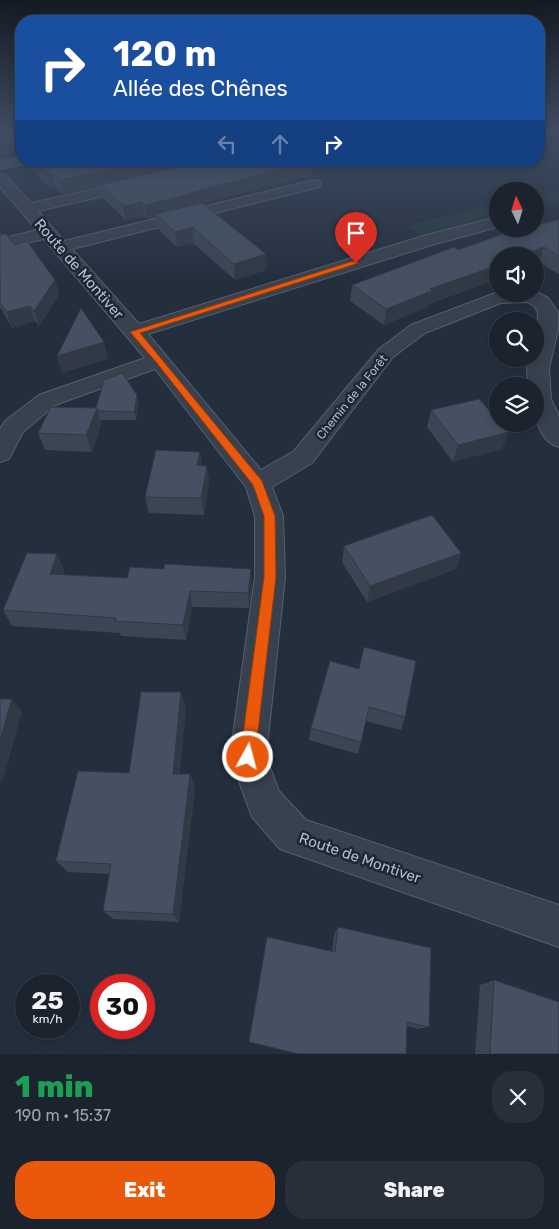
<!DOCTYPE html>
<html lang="en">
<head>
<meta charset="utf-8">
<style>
  :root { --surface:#1b232e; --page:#282f3a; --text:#f1f3f6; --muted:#a0a4aa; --line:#39404a; --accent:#ea580c }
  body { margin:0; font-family:Rubik,sans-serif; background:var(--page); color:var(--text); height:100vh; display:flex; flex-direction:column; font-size:19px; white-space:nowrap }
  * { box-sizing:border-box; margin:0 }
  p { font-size:16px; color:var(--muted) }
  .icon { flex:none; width:28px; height:28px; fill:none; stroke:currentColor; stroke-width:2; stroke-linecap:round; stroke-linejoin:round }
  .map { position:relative; height:1054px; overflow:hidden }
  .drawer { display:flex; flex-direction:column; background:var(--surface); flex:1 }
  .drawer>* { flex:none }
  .hud { position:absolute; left:15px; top:15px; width:530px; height:152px; border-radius:20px; box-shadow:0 2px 12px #0003,0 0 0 1px var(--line); background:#1a4fa0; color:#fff; overflow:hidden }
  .needle { width:32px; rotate:356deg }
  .fabs { position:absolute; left:489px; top:182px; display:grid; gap:10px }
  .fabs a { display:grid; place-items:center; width:55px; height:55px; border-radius:50%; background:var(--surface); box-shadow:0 2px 12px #0003,0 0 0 1px var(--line); font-size:25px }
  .speed { position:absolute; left:15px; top:974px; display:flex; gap:10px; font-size:25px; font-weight:700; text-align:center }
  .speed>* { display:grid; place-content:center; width:65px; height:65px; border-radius:50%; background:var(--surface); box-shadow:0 2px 12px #0003,0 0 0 1px var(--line); line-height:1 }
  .speed small { font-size:12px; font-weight:400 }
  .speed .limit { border:8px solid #d22; background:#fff; color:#111 }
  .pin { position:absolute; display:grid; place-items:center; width:42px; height:42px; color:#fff; margin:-51px -21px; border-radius:50% 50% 50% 0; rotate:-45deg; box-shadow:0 0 5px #0007 }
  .pin .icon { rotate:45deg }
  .me { position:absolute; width:55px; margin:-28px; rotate:7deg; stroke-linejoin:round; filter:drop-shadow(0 0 4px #0008) }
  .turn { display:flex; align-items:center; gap:18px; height:105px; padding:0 15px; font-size:22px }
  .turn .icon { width:65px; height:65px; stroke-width:2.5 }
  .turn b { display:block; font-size:35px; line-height:42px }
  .lanes { display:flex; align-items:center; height:48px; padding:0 15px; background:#0003; justify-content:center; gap:25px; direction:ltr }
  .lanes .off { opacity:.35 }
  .round { display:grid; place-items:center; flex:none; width:52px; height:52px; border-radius:20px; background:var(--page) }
  .headline { display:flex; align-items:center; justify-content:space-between; height:85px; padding:0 15px }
  h1 { font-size:30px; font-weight:800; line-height:38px; color:#1e9e55 }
  .primary-button { display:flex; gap:10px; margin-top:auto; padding:10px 15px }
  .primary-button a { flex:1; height:58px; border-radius:20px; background:var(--accent); color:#fff; font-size:20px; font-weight:800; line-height:58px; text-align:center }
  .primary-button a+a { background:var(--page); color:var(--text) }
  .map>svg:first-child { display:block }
  .green { fill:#263c3f }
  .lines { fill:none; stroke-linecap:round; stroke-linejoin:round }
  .street-casing { stroke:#565f6c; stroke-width:2 }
  .secondary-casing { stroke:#565f6c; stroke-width:2 }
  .street { fill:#38414e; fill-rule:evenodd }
  .secondary { fill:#465061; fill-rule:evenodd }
  .wall { fill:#3b4654 }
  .shaded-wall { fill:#303945 }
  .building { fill:#455162; stroke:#303945 }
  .route { fill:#ea580c; stroke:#983908 }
  .labels { text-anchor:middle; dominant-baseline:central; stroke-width:5; stroke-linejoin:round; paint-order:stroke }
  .far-street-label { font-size:12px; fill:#b4bcc9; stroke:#1d2633 }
  .street-label { font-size:15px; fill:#b4bcc9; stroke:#1d2633 }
</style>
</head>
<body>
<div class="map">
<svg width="559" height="1054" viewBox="0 0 559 1054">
  <rect width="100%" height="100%" fill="#242f3e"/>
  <g class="green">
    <path d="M559,192v10l-24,6v-12z"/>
    <path d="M497,204v12l-74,20 -17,-10z"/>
  </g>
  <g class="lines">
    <g class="street-casing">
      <path id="street" d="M0,174l5,1 26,28 107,-23 5,1 2,3 -2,3 -105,24 26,30 250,-61 5,1 2,3 -2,3 -247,62 67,75 284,-88 75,-19v10l-63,17 -287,90 113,136 33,-19 85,-102 32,-24 87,-33v2h37v-3l13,7 10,14v18l-9,38 2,31 8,17v31c-25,-7 -24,-39 -24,-61h-7l-1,-18 3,-9h5l3,-47 -4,-6 -7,-4 -26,1 -76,30 -32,24 -81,106 -40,24 11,29 2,61 -19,180 13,34 27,29 253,85v42l-279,-98 -28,-32 -22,-60 25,-180v-61l-9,-29 -91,-118 -100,36 -32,27 -14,27 -9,3v-33l5,-8 34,-26 106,-37 -101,-119 -44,10v-10l37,-9 -37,-43z"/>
    </g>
    <g class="secondary-casing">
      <path id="secondary" d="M21,157v4h7l-2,3 -26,5v-8z"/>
    </g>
    <use href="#street" class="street"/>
    <use href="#secondary" class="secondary"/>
  </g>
  <g class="wall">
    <path d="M0,133h21v23h-3l-5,-5 -13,2z"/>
    <path d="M26,161h285l1,14 -109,28 63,51 1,16 -32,10 -42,-37 -16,4 -19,-18 -2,-12 -9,2 -3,-3 -18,4 -23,-22 -2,-12 -38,8 -8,-7 -4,1 -24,-23z"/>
    <path d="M559,220v54l-20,-11 -41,-7v23l-69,25v2l-45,19 -34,-24 2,-16 160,-54v-2z"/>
    <path d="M0,231l1,4 13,10 41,35 4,15 -20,31 -4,-5 -23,7 -12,-21z"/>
    <path d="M139,404l-3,16h-36l1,5 -9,27 -47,-2 -7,-17 58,-25z"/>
    <path d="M431,410l71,39 -49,13 -26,-35z"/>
    <path d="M200,452l2,14h5l2,16 -5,33 -55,-2 -4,-16z"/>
    <path d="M344,546l117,7 -5,16 -89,33 -25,-40z"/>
    <path d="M57,554l7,16 -1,5 189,9 -3,24 -57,-1 -6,33 -65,-4 -1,-3 -108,-7 -9,-16z"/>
    <path d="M330,661l75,56 -4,13 -35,-9 -8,33 -49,-14 2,-12z"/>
    <path d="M181,692l5,17 -7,65h11l5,14 -16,134 -66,-3 -10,-8 7,-37 -42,-2 -12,-11 73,-88z"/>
    <path d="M338,927l91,100 -11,2 -11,-3 -75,-75 2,-16z"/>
    <path d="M494,980l65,74h-84l5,-69z"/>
  </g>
  <g class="shaded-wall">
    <path d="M9,138l4,13 -13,2v-13z"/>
    <path d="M149,161h61l-147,33 -3,-14z"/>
    <path d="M312,162v13l-120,31 -36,8v3l-9,2 -2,-14 44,-12z"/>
    <path d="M52,173l3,14 -4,1 -4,-14z"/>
    <path d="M142,202l2,14 -18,4 -3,-14z"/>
    <path d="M192,227l1,16 -16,4 -2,-15z"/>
    <path d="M544,247l-5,16 -4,1v-8h-15z"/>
    <path d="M266,254l1,16 -32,10 -1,-16z"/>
    <path d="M498,265v14l-69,25v2l-45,19 2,-16 44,-20z"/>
    <path d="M55,280l4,15 -20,31 -5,-15z"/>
    <path d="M30,306l5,15 -23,7 -6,-16z"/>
    <path d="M104,342l4,17 -46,14 -5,-17z"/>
    <path d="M137,395l2,9 -3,16 -2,-8z"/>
    <path d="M97,408l4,17 -9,27 -6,-17z"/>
    <path d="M509,432l-7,17 -49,13 5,-17z"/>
    <path d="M200,452l2,16 -5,-3z"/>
    <path d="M207,466l2,16 -5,33 -3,-17z"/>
    <path d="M461,553l-5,16 -89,33 3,-16z"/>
    <path d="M57,554l7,16 -7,20 -7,-16z"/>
    <path d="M251,569l1,15 -3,24 -1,-15z"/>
    <path d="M190,591l2,16 -6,33 -3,-15z"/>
    <path d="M181,692l5,17 -8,79 -5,-14z"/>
    <path d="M12,699l10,13 -20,71 -2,-3v-40z"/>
    <path d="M190,774l5,14 -16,134 -6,-8z"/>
  </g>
  <g class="building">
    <path d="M0,133h21v13h-2v-3h-5l-5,-5 -9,2z"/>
    <path d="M33,161h116l-89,19 -8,-7 -5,1z"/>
    <path d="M206,161l106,1 -123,31 1,1 -45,11 -3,-3 -19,4 -23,-21z"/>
    <path d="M202,203l64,51 -32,10 -42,-37 -17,5 -19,-18z"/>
    <path d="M559,220v36l-15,-9 -24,9h-22v9l-68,24 2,2 -46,18 -34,-24 102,-38 4,3 56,-20 -2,-1h23v-4z"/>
    <path d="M6,234l8,11 13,-4 28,39 -21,31 -4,-5 -24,6 -6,-10v-67z"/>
    <path d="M81,308l23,34 -47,14z"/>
    <path d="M122,373l15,22 -3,17 -36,-1 -1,-3h-1l8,-28z"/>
    <path d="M479,399l19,21v4h3l8,8 -51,13 -27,-35z"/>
    <path d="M51,407l46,1 -11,27 -48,-2z"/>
    <path d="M156,450l44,2 -3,13 10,1 -6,32 -56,-1z"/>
    <path d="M432,515l29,38 -91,33 -26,-40z"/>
    <path d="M27,553l30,1 -7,20 77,4 3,-11 34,2 1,-5 86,5 -3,24 -58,-2 -7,34 -68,-4 1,-3 -113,-8z"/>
    <path d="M364,647l52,14 -11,56 -36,-10 -8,35 -50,-14 19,-67 29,8z"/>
    <path d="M141,692h40l-8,82h17l-17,140 -70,-3 8,-47 -55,-3 22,-90 51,2z"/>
    <path d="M0,699h12l-12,41z"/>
    <path d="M338,927l93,21 -2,79 -22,-5 -1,32h-107l-50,-12 18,-105 68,15z"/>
    <path d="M494,980l65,22v52h-69z"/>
  </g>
  <linearGradient id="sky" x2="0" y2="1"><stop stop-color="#141a22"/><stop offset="0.47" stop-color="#3f4d63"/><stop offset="1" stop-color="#3f4d63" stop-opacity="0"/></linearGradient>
  <rect width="559" height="280" fill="url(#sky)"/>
  <path class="route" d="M353,261l6,2 -219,70 122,148 13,35 1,61 -21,180 -2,5 -5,2 -6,-2 -2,-5 24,-180v-61l-11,-31 -97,-123 -26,-30z"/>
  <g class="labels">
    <g class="far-street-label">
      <text transform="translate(352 397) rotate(-51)">Chemin de la Forêt</text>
    </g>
    <g class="street-label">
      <text transform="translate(79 269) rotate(49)">Route de Montiver</text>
      <text transform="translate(360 858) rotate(19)">Route de Montiver</text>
    </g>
  </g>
</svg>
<div class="fabs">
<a><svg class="needle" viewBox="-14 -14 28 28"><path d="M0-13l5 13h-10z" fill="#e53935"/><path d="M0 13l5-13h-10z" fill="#a0a4aa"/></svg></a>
<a><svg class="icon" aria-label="sound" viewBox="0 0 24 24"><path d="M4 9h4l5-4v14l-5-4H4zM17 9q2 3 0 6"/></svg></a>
<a><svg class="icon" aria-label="search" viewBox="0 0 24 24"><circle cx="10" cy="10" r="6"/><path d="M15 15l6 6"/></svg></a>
<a><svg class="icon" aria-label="layers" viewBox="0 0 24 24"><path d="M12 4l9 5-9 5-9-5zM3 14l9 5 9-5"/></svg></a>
</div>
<div class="speed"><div>25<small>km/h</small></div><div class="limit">30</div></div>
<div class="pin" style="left:356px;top:263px;background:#d93025"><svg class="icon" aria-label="arrive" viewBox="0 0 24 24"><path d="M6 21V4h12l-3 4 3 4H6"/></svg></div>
<svg class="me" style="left:248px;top:757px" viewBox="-20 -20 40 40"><circle r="17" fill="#ea580c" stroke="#fff" stroke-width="3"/><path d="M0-11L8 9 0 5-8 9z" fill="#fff"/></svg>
<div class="hud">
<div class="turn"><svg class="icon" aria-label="right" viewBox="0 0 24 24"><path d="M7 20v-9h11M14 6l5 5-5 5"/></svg><div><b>120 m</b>Allée des Chênes</div></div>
<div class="lanes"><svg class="icon off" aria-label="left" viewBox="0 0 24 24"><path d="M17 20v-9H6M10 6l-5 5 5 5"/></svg><svg class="icon off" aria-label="ahead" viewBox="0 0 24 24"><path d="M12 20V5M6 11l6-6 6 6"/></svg><svg class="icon" aria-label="right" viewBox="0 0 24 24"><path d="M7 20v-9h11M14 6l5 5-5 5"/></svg></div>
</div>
</div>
<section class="drawer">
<div class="headline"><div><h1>1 min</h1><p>190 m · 15:37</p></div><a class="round"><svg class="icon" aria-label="close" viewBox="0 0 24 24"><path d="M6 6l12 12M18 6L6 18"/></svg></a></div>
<div class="primary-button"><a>Exit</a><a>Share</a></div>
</section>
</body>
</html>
